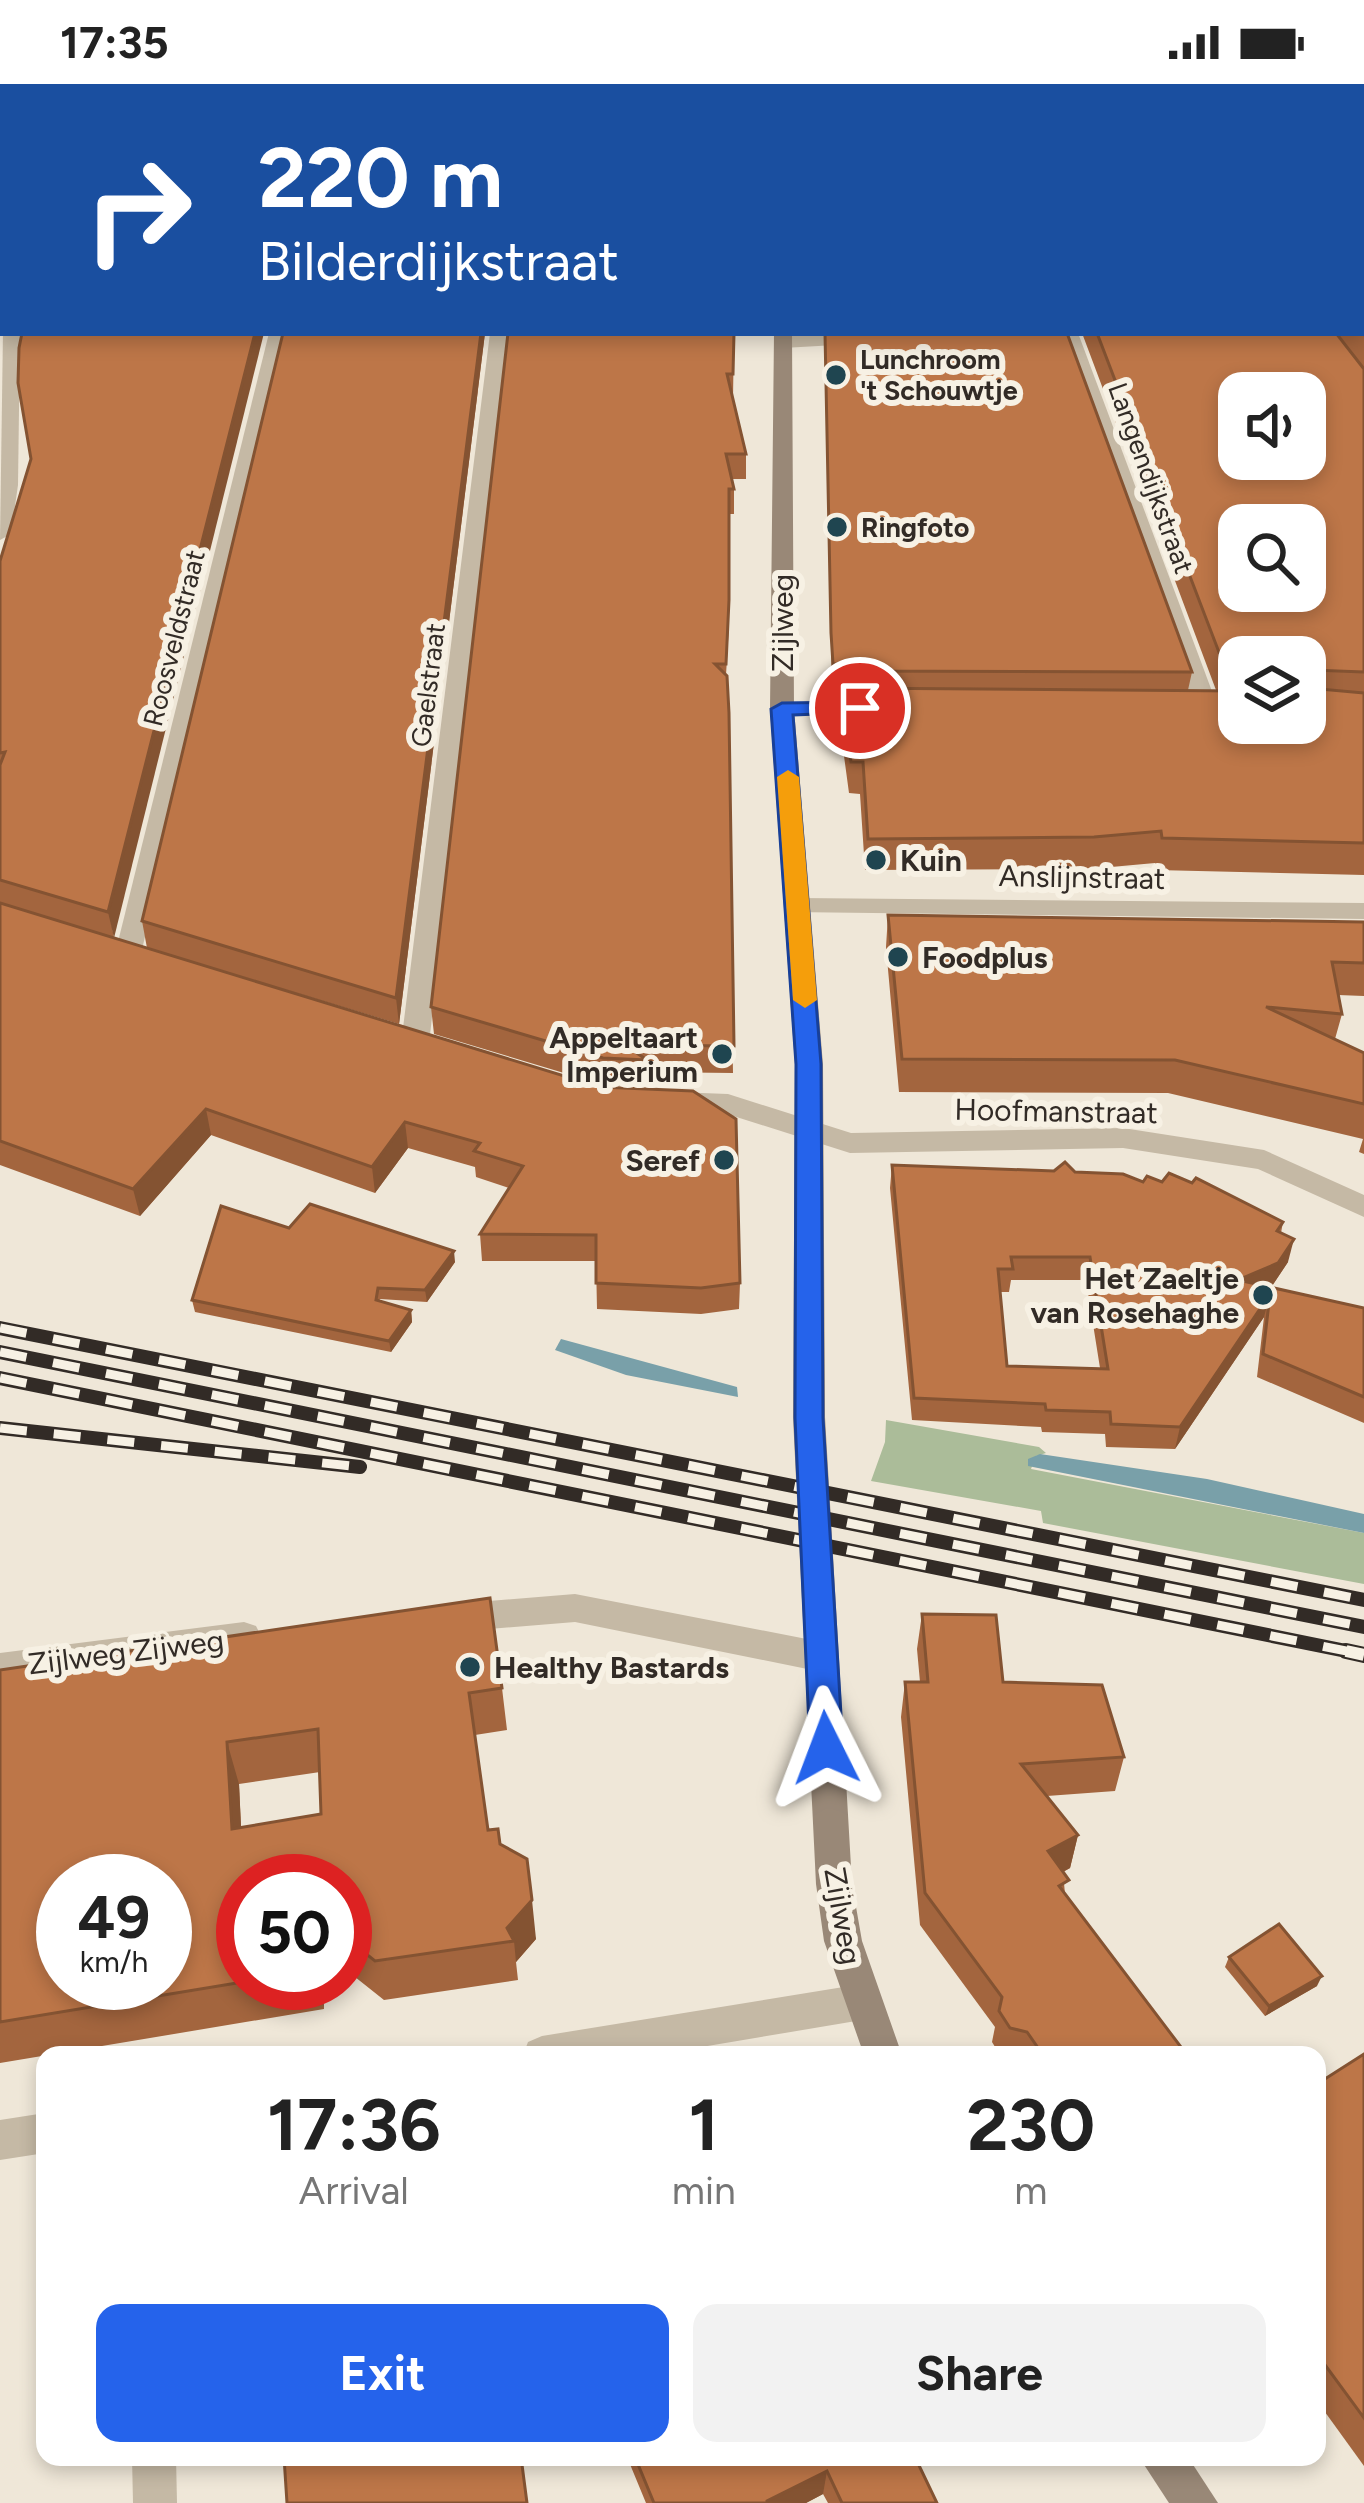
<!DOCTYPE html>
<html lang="en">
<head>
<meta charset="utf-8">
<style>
  :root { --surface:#fff; --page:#f2f2f2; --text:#222; --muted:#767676; --accent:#2563eb }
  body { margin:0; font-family:Figtree,sans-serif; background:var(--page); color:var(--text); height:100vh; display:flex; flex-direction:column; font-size:45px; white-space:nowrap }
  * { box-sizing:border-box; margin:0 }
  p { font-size:39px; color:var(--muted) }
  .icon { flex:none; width:66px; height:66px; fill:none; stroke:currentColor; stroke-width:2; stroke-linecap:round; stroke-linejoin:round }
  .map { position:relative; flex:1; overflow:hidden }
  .sheet { position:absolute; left:36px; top:1962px; width:1290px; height:420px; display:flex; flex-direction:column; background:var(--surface); border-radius:24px; box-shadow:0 6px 18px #0003 }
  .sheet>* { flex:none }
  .top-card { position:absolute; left:0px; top:0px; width:1365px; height:252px; box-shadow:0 6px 18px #0003; background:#1a4fa0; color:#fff; overflow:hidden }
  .buttons { position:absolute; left:1218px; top:288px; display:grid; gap:24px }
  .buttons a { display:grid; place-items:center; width:108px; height:108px; border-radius:24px; background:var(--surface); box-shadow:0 6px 18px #0003; font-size:60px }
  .speed { position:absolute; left:36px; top:1770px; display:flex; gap:24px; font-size:60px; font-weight:700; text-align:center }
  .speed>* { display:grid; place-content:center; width:156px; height:156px; border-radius:50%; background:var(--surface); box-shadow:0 6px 18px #0003; line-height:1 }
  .speed small { font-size:30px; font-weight:400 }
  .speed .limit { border:18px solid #d22; background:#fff; color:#111 }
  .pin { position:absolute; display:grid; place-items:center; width:102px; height:102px; color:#fff; margin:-51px; border:6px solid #fff; border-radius:50%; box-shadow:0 3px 12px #0007 }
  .me { position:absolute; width:132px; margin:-66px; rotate:357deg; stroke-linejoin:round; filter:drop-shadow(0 0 9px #0008) }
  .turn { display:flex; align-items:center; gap:42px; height:252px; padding:0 60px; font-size:54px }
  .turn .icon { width:156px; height:156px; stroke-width:2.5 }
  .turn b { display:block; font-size:84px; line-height:102px }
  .eta { display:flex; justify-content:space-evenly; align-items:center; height:204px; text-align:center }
  .eta b { font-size:72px; font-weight:700; line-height:84px }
  .action { display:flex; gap:24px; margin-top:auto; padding:24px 60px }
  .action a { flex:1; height:138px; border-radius:24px; background:var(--accent); color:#fff; font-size:48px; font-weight:700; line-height:138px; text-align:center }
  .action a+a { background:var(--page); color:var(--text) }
  .status { display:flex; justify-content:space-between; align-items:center; height:84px; padding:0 60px; background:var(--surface); direction:ltr }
  .status svg { height:33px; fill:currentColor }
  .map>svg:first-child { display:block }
  .green { fill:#abbc99 }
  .water { fill:#79a0a9 }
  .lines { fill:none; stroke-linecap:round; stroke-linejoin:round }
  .minor { fill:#c5b9a5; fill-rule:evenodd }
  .secondary { fill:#987; fill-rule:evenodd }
  .rail-far1-casing { stroke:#322b26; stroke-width:14 }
  .rail-casing { stroke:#322b26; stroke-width:16 }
  .rail-far1 { stroke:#f7f1e4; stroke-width:9; stroke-dasharray:27; stroke-linecap:butt }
  .rail { stroke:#f7f1e4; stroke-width:12; stroke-dasharray:34; stroke-linecap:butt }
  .wall { fill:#a3653e; fill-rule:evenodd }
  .shaded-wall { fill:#845332 }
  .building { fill:#bd7648; stroke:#845332; stroke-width:3; fill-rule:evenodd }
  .route { fill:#2563eb; stroke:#184099; stroke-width:3 }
  .slow { fill:#f59e0b }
  .poi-dot { fill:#1f4550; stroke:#f7f1e4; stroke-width:4.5 }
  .labels { text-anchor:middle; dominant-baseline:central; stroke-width:12; stroke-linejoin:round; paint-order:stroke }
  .far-poi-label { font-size:27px; font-weight:bold; fill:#322b26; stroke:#f7f1e4; text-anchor:start }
  .far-street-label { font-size:27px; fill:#322b26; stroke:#f7f1e4 }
  .street-label { font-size:30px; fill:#322b26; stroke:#f7f1e4 }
  .poi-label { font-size:30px; font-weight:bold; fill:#322b26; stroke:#f7f1e4; text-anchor:start }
</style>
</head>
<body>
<div class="status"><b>17:35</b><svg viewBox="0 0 49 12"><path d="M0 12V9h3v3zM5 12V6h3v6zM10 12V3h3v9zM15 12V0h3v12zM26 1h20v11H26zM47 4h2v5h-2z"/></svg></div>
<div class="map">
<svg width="1364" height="2419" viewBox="0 0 1364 2419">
  <rect width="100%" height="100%" fill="#efe7d8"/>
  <path class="green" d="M886,1336l153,27 7,6 -10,3 -5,13 333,64v51l-321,-61 -2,-12 -170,-30 14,-39z"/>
  <g class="water">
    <path d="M561,1255l176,48 1,10 -112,-22 -71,-25z"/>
    <path d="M1040,1370l167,25 157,35v19l-336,-67v-7z"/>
  </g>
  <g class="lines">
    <g class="minor">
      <path d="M1362,62h2l-2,11z"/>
      <path d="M3,247l17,2 -2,152 -7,49 -11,6z"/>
      <path d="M269,249h18l-147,625 -13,8 -13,-8z"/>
      <path d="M490,249h18l-79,711 -14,9 -14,-9z"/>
      <path d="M864,249l7,2v8l-88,5 -9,-6 9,-6z"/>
      <path d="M1060,249h18l141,377 -4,5 -8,2 -12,-7z"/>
      <path d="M878,617l12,7 -4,5 -104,3 -12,-7 12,-7z"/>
      <path d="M799,814l565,5v16l-574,-7 -4,-6z"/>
      <path d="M675,1008l53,2 123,39 272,-5 141,22 100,45v22l-106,-48 -135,-21 -273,5 -123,-39 -62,-5 -4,-7 4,-7z"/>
      <path d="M575,1510l247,48 12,5 5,10 -5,10 -12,5 -247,-50 -122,10 -12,-4 -5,-10 5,-10 12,-4z"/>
      <path d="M244,1538l12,4 5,10 -5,10 -12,4 -244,33v-30z"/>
      <path d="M862,1900l14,5 5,13 -5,13 -14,5 -208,35h-131l5,-13 14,-6z"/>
      <path d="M45,2029v40l-45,7v-40z"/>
      <path d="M132,2373h44l1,46h-44z"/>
    </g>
    <g class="secondary">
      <path d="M771,0h16l-17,3z"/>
      <path d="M774,249h18l2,376 29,356 2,352 27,467 10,57 40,114h-38l-40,-114 -8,-57 -23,-467 2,-352 -25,-356z"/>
      <path d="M1139,2373h49l30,46h-49z"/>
    </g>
    <g class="rail-far1-casing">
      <g id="rail-far1">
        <path d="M0,1244l1364,272"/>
        <path d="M0,1268l1364,275"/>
        <path d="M0,1294l1361,276"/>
        <path d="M0,1344l360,39"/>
      </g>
    </g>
    <g class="rail-casing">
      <path id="rail" d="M1346,1567l18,4"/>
    </g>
    <use href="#rail-far1" class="rail-far1"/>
    <use href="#rail" class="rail"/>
  </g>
  <g class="wall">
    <path d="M826,0h538v58l-2,2v-57h-536z"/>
    <path d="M1362,106h2v685l-208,-5 -1,-7 -66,6 -224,1 -5,-76 -11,-1 -10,-74 2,-21h-3v-7h-6l-7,-358 367,339 -4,18h28l-134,-357h280zM1239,573l66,66h-66z"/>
    <path d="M283,249h202l-86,691 -252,-76 -5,-27z"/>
    <path d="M734,249l-1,65 13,56v25h-14l2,10v25h-5v111l-3,50 7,398 -86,-1v14l-43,-1 -170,-51 -3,-27z"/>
    <path d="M31,375l83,479 626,345 -1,26 -38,5 -104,-5 -1,-48h-114l-2,-27 29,-46 -33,-11 -1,-10 -67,-19 -33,45 -164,-58 -71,81 -140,-51v-604z"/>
    <path d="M888,831l476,7v74l-26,-1 4,19 -7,25 29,14v101l-5,-2 4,-13 -195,-46 -269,-1 -13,-145z"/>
    <path d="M892,1081l183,7 68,10 140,40 -2,11 7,29 -16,24 -4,1 96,21v115l-107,-46 7,-60 -89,132 -69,-2 -1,-13 -63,-2 -1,-5 -129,-7 -22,-232zM1011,1196h75l14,88 -93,-2 -7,-74h9z"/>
    <path d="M289,1144l166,34 -28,40 -47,-3 -1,2 32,9 1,12 -21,30 -196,-40 -3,-12z"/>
    <path d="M922,1530l81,68 121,75 -9,34 -68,5 31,39 -8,33 -7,4 2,22 122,161h-187l-8,-13 3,-15 -75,-102 -19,-208 4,-35h15l-3,-33z"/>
    <path d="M0,1586l502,18 5,42 -32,5 13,95 12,14 36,95 -20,23 2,18 -134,20 -39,-31v-88h-102v102h79l2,26 -324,54zM320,1688l1,42 -80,13 -2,-43z"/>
    <path d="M1229,1873l88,29 -52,30 -40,-49z"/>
    <path d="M1364,1970v412l-47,-65v-317z"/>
    <path d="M627,2373h288l22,46h-109l-5,-9 -17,9h-160z"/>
  </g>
  <g class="shaded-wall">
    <path d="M255,249h9l-150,605 -6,-26z"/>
    <path d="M481,249h4l-86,691 -3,-26z"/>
    <path d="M206,1025l5,26 -71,81 -7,-27z"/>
    <path d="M405,1038l3,26 -33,45 -3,-26z"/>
    <path d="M1294,1155l-6,23 -16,24 -40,17 6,-23z"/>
    <path d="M454,1167l1,11 -28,40 -2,-12z"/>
    <path d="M1270,1210l-6,23 -89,132 5,-22z"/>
    <path d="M411,1226l1,12 -21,30 -2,-11z"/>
    <path d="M227,1658l12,42 4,85 -11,-40z"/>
    <path d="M1078,1751l-8,33 -30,16 8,-33z"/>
    <path d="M532,1816l4,39 -20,23 -2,-21 -7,-13z"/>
    <path d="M1322,1892l-5,10 -52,30 4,-10z"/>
    <path d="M317,1899h5l2,26z"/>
    <path d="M827,2387l-4,23 -17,9h-39v-2z"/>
  </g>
  <g class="building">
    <path d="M0,0h735l1,3h-733v4z"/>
    <path d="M827,0h537v34h-2v-31h-535z"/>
    <path d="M1362,106h2v144l-2,-3z"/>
    <path d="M22,249h233l-147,579 -108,-32v-115l5,-13 -5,1v-192l31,-102 -13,-76 1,-35z"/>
    <path d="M283,249h198l-85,665 -254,-77z"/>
    <path d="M508,249h226l-1,41h-6l19,80h-20l8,35h-5v111l-3,64h-11l12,12 2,37 5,333 -109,-1 22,15 -44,-2 -172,-51z"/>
    <path d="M825,249h242l125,339 -352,-1 -1,-7h-6l-2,-31z"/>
    <path d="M1097,249h239l28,36v303l-52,-2 -4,18 56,5v150l-202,-5 -1,-7 -67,6 -226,2 -5,-77h-12l-10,-74 398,3v32h66v-66h-66v13l-14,-2zM1239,309h66v66h-66zM1239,441h66v66h-66z"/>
    <path d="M0,819l600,184 93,4 43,28 4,164 -39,5 -105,-5v-48l-116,-1 43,-68 -49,-15 6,-8 -75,-21 -33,45 -166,-58 -73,80 -133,-48z"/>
    <path d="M888,831l476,7v41l-32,-1 10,52 -76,-7 98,46v51l-189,-44 -273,-1z"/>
    <path d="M1065,1078l10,10 48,2 20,8 4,-6 15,6 7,-9 23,10 4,-5 87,44 -6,9 17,8 -16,24 -40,17 126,28v89l-101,-43 7,-60 -90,133 -69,-3 -1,-12 -64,-2 -1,-6 -131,-6 -22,-233 162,6zM1011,1173h79l18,112 -101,-3 -9,-97h15z"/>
    <path d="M310,1120l144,47 -29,39 -47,-2 -2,12 35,10 -22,31 -197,-41 29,-94 68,22z"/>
    <path d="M490,1514l12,90 -33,5 19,137 10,-1 2,15 27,15 5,41 -25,28 7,13 -139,20 -30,-24v-56h-102v101l-243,40v-352zM318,1645l3,85 -89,15 -5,-87zM63,1797h102v102h-102z"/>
    <path d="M922,1530l74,1 7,67 99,3 22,72 -103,7 57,71 -30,16 21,29 -10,6 128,169h-144l-16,-23 -17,-4 -11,-17 3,-14 -77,-104 -20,-211h23z"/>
    <path d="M1279,1840l43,52 -53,30 -40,-49z"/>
    <path d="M1364,1970v364l-47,-64v-270z"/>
    <path d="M284,2373h237l6,46h-240z"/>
    <path d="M635,2373h280l22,46h-95l-15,-32 -60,30v2h-113z"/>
  </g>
  <path class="route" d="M860,618l10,6 -3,4 -74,3 28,349 2,354 20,330 -5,9h-23l-5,-9 -15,-330 1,-354 -25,-355 11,-6z"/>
  <path class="slow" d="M788,686l11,7 18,223 -12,8 -12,-8 -16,-223z"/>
  <g class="poi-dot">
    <circle cx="836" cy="291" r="12"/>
    <circle cx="837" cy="443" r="12"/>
    <circle cx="876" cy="776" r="12"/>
    <circle cx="898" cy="873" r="12"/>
    <circle cx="722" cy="970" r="12"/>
    <circle cx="724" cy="1076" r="12"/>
    <circle cx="1263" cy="1211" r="12"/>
    <circle cx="470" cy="1583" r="12"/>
  </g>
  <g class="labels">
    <g class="far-poi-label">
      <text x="860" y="275">Lunchroom<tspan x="860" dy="31">'t Schouwtje</tspan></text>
      <text x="861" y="443">Ringfoto</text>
    </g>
    <g class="far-street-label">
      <text transform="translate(1151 394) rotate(70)">Langendijkstraat</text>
      <text transform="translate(174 554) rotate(-76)">Roosveldstraat</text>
      <text transform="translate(428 601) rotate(-83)">Gaelstraat</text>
    </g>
    <g class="street-label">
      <text transform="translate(782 539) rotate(-90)">Zijlweg</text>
      <text transform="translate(1082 793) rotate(1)">Anslijnstraat</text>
      <text transform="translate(1056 1027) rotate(1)">Hoofmanstraat</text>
      <text transform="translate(126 1568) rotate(-7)">Zijlweg Zijweg</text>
      <text transform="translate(843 1832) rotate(80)">Zijlweg</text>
    </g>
    <g class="poi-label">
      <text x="900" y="776">Kuin</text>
      <text x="922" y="873">Foodplus</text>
      <text x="698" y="953" text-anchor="end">Appeltaart<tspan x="698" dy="34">Imperium</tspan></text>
      <text x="700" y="1076" text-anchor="end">Seref</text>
      <text x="1239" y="1194" text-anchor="end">Het Zaeltje<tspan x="1239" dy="34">van Rosehaghe</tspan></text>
      <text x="494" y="1583">Healthy Bastards</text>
    </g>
  </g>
</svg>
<div class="buttons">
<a><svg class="icon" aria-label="sound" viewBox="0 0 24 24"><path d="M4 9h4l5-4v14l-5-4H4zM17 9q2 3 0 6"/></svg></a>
<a><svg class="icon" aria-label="search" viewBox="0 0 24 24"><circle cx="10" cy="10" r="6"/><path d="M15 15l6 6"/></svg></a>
<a><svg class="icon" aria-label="layers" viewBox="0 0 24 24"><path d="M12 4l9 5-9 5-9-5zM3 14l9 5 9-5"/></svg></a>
</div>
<div class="speed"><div>49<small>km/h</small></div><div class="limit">50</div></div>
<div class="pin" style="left:860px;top:624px;background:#d93025"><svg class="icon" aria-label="arrive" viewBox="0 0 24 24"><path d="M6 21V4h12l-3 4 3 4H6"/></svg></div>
<svg class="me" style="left:826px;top:1664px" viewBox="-20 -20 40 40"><path d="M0-17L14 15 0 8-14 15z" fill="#2563eb" stroke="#fff" stroke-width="4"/></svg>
<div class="top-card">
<div class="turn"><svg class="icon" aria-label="right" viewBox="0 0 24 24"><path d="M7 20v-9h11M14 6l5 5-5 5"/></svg><div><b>220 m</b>Bilderdijkstraat</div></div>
</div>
<section class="sheet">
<div class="eta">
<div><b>17:36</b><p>Arrival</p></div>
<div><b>1</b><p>min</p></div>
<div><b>230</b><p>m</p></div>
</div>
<div class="action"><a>Exit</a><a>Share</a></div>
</section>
</div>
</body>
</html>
